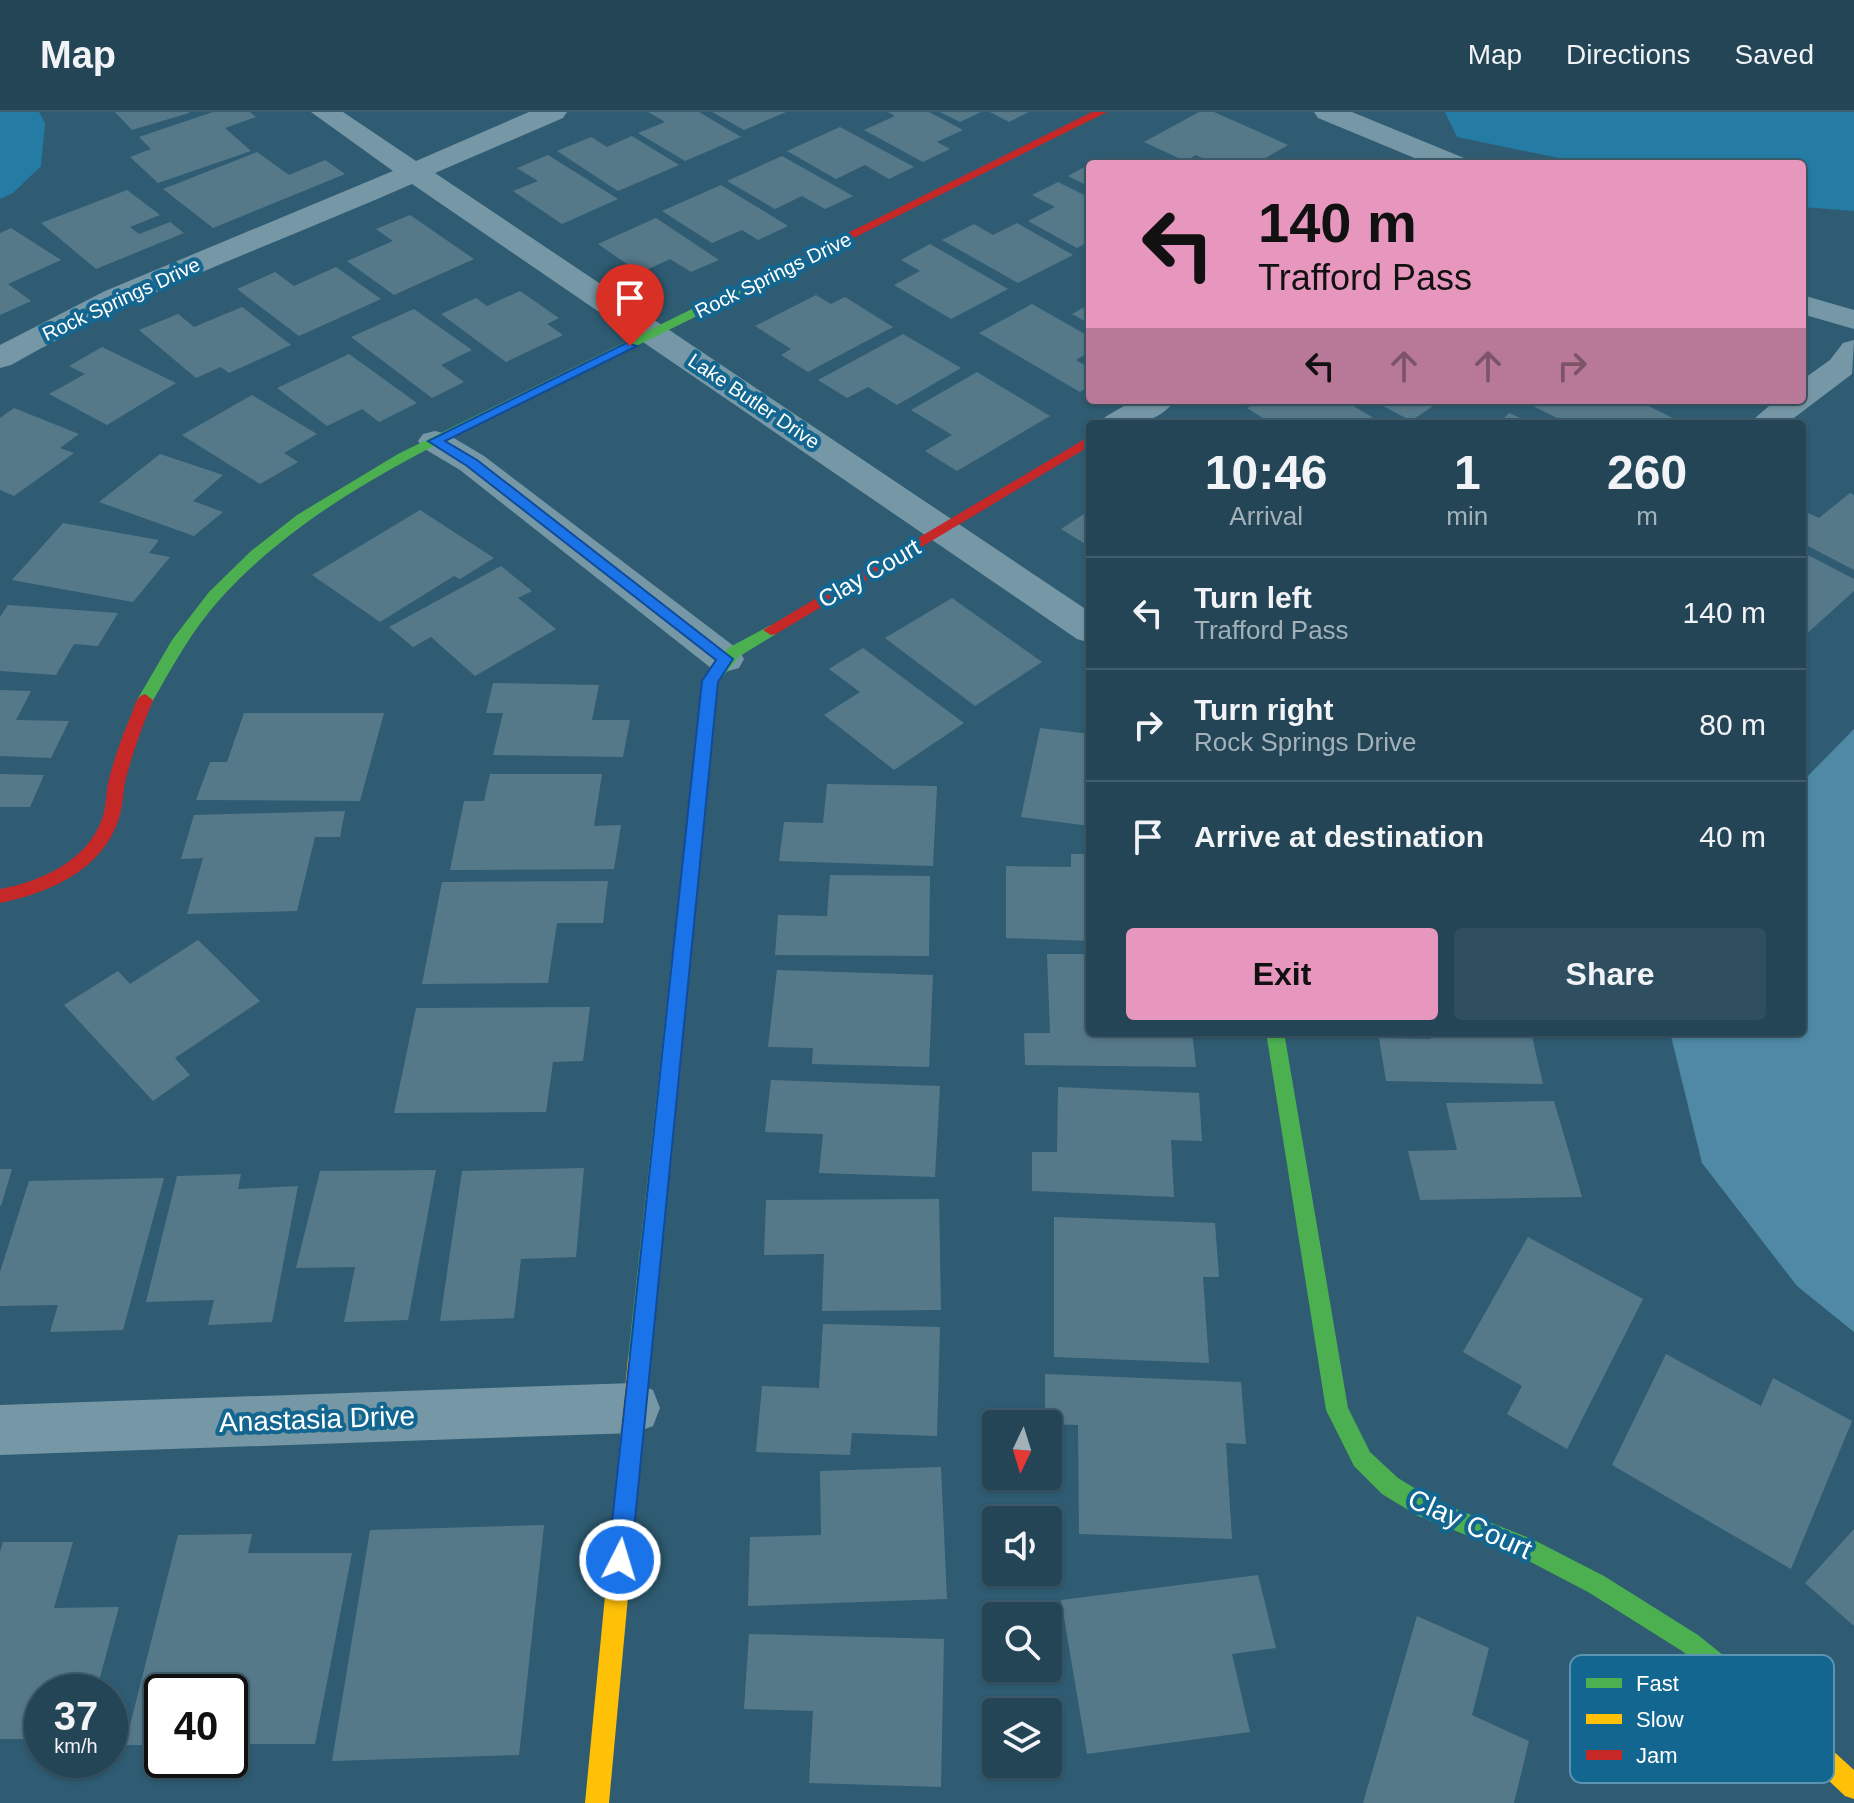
<!DOCTYPE html>
<html lang="en">
<head>
<meta charset="utf-8">
<style>
  :root { --surface:#234556; --page:#2f4f60; --text:#f1f3f6; --muted:#a3b1b9; --line:#405d6c; --accent:#e797bd }
  body { margin:0; font-family:Helvetica,sans-serif; background:var(--page); color:var(--text); height:100vh; display:flex; flex-direction:column; font-size:30px; white-space:nowrap }
  * { box-sizing:border-box; margin:0 }
  p { font-size:26px; color:var(--muted) }
  .icon { flex:none; width:44px; height:44px; fill:none; stroke:currentColor; stroke-width:2; stroke-linecap:round; stroke-linejoin:round }
  .map { position:relative; flex:1; overflow:hidden }
  .drawer { position:absolute; left:1086px; top:308px; width:720px; height:616px; display:flex; flex-direction:column; background:var(--surface); border-radius:8px; box-shadow:0 2px 6px #0004,0 0 0 2px var(--line) }
  .drawer>* { flex:none }
  .banner { position:absolute; left:1086px; top:48px; width:720px; height:244px; border-radius:8px; box-shadow:0 2px 6px #0004,0 0 0 2px var(--line); background:#e797bd; color:#111; overflow:hidden }
  .needle { width:52px; rotate:184deg }
  .fabs { position:absolute; left:982px; top:1298px; display:grid; gap:16px }
  .fabs a { display:grid; place-items:center; width:80px; height:80px; border-radius:8px; background:var(--surface); box-shadow:0 2px 6px #0004,0 0 0 2px var(--line); font-size:40px }
  .speed { position:absolute; left:24px; top:1562px; display:flex; gap:16px; font-size:40px; font-weight:700; text-align:center }
  .speed>* { display:grid; place-content:center; width:104px; height:104px; border-radius:50%; background:var(--surface); box-shadow:0 2px 6px #0004,0 0 0 2px var(--line); line-height:1 }
  .speed small { font-size:20px; font-weight:400 }
  .speed .limit { border:4px solid #111; border-radius:12px; background:#fff; color:#111 }
  .pin { position:absolute; display:grid; place-items:center; width:68px; height:68px; color:#fff; margin:-82px -34px; border-radius:50% 50% 50% 0; rotate:-45deg; box-shadow:0 0 8px #0007 }
  .pin .icon { rotate:45deg }
  .me { position:absolute; width:88px; margin:-44px; rotate:5deg; stroke-linejoin:round; filter:drop-shadow(0 0 6px #0008) }
  .turn { display:flex; align-items:center; gap:28px; height:168px; padding:0 40px; font-size:36px }
  .turn .icon { width:104px; height:104px; stroke-width:2.5 }
  .turn b { display:block; font-size:56px; line-height:68px }
  .lanes { display:flex; align-items:center; height:76px; padding:0 40px; background:#0003; justify-content:center; gap:40px; direction:ltr }
  .lanes .off { opacity:.35 }
  .eta { display:flex; justify-content:space-evenly; align-items:center; height:136px; text-align:center }
  .eta b { font-size:48px; font-weight:600; line-height:56px }
  .action { display:flex; gap:16px; margin-top:auto; padding:16px 40px }
  .action a { flex:1; height:92px; border-radius:8px; background:var(--accent); color:#111; font-size:32px; font-weight:600; line-height:92px; text-align:center }
  .action a+a { background:var(--page); color:var(--text) }
  ul { padding:0; list-style:none }
  li { display:flex; align-items:center; gap:24px; height:112px; padding:0 40px; border-top:2px solid var(--line) }
  li div { flex:1 }
  li b { display:block; font-size:30px }
  li em { font-style:normal }
  header { display:flex; align-items:center; gap:48px; box-sizing:border-box; height:112px; padding:0 40px; background:var(--surface); border-bottom:2px solid var(--line) }
  header strong { font-size:38px }
  nav { display:flex; gap:44px; margin-inline-start:auto; font-size:28px }
  .map>svg:first-child { display:block }
  .green { fill:#247ba4 }
  .water { fill:#4f89a5 }
  .building { fill:#56798a }
  .lines { fill:none; stroke-linecap:round; stroke-linejoin:round }
  .street { fill:#7698a6; fill-rule:evenodd }
  .fast { fill:#4caf50; fill-rule:evenodd }
  .slow { fill:#ffc107; fill-rule:evenodd }
  .jam { fill:#c62828; fill-rule:evenodd }
  .route { fill:#1a73e8; stroke:#114b97; stroke-width:2 }
  .labels { text-anchor:middle; dominant-baseline:central; stroke-width:8; stroke-linejoin:round; paint-order:stroke }
  .far-street-label { font-size:20px; fill:#fff; stroke:#13668f }
  .street-label { font-size:24px; fill:#fff; stroke:#13668f }
  .near-street-label { font-size:28px; fill:#fff; stroke:#13668f }
  .key { fill:#13668f; stroke:#5a94b1; stroke-width:2 }
  .key-label { font-size:22px; fill:#fff }
</style>
</head>
<body>
<header>
<strong>Map</strong>
<nav><a>Map</a><a>Directions</a><a>Saved</a></nav>
</header>
<div class="map">
<svg width="1854" height="1691" viewBox="0 0 1854 1691">
  <rect width="100%" height="100%" fill="#2f5c73"/>
  <g class="green">
    <path d="M0,0h39l6,11 -4,43 -28,27 -13,6z"/>
    <path d="M1445,0h409v99l-52,-4v-43h-214l-131,-27z"/>
  </g>
  <path class="water" d="M1854,617v603l-57,-46 -95,-123 -32,-131h132v-250z"/>
  <g class="building">
    <path d="M115,0h74v1l-57,17z"/>
    <path d="M213,0h37l6,5 -31,11 26,23 -93,32 -28,-26 21,-8 -12,-12z"/>
    <path d="M648,0h51l42,25 -56,24 -47,-28 27,-11z"/>
    <path d="M712,0h74l-42,18z"/>
    <path d="M888,0h41l34,18 -26,12 13,7 -27,13 -59,-32 31,-14z"/>
    <path d="M940,0h41l-21,10z"/>
    <path d="M990,0h39l-20,10z"/>
    <path d="M1199,0h15l74,33 -33,19h-40l-19,-9 -11,6 -41,-19z"/>
    <path d="M840,15l74,40 -25,12 -24,-14 -29,14 -49,-28z"/>
    <path d="M632,24l47,29 -61,26 -61,-40 34,-14 16,10z"/>
    <path d="M257,40l32,23 36,-15 20,14 -132,54 -50,-39z"/>
    <path d="M548,43l70,44 -56,25 -49,-33 25,-10 -21,-13z"/>
    <path d="M782,44l71,40 -28,13 -23,-13 -27,13 -48,-28z"/>
    <path d="M1090,52v23l-22,-11z"/>
    <path d="M1058,70l32,16v43l-13,7 -49,-27 27,-14 -23,-12z"/>
    <path d="M721,73l67,41 -30,14 -16,-10 -30,13 -50,-32z"/>
    <path d="M127,78l33,25 -30,12 9,7 31,-12 14,11 -88,36 -55,-46z"/>
    <path d="M410,103l64,44 -80,36 -47,-34 46,-20 -17,-12z"/>
    <path d="M656,106l63,42 -28,12 -21,-13 -30,14 -42,-29z"/>
    <path d="M1017,111l56,32 -55,28 -76,-43 32,-16 19,11z"/>
    <path d="M11,116l50,32 -53,24 23,17 -31,14v-82z"/>
    <path d="M930,132l78,45 -57,30 -57,-34 26,-14 -19,-11z"/>
    <path d="M336,155l45,32 -82,37 -62,-47 38,-17 19,14z"/>
    <path d="M520,179l39,27 -12,6 16,11 -57,27 -65,-48 35,-16 11,8z"/>
    <path d="M816,183l15,9 14,-7 48,30 -85,45 -27,-17 10,-6 -36,-23z"/>
    <path d="M1032,192l58,33v15l-14,8 14,8v18l-10,6 -101,-59z"/>
    <path d="M1090,192v20l-18,-10z"/>
    <path d="M242,195l49,38 -62,28 -8,-6 -25,11 -57,-48 39,-16 16,13z"/>
    <path d="M414,197l58,41 -31,15 23,17 -32,16 -81,-61z"/>
    <path d="M903,222l58,34 -64,37 -29,-18 -21,11 -29,-18z"/>
    <path d="M102,235l74,36 -69,42 -58,-31 36,-20 -16,-8z"/>
    <path d="M349,242l68,49 -38,19 -17,-13 -35,17 -50,-38z"/>
    <path d="M977,260l73,44 -93,55 -32,-20 27,-16 -41,-25z"/>
    <path d="M252,283l65,39 -33,19 14,9 -38,22 -78,-49z"/>
    <path d="M1263,288h81l39,24h-111l-25,-16z"/>
    <path d="M1372,288h70l-31,21z"/>
    <path d="M1531,288h105l43,21 -4,3h-47l-8,-4 -5,4h-46l-42,-21z"/>
    <path d="M14,296l65,26 -19,14 14,5 -60,43 -14,-6v-72z"/>
    <path d="M1509,301l25,11h-36z"/>
    <path d="M160,342l63,21 -30,26 30,11 -29,24 -95,-34z"/>
    <path d="M1850,381l4,2v75l-52,-27v-33l17,8z"/>
    <path d="M420,398l74,48 -34,21 -6,-3 -74,46 -68,-47z"/>
    <path d="M1090,398v37l-29,-18z"/>
    <path d="M63,411l96,17 -10,13 21,4 -37,45 -121,-22z"/>
    <path d="M1802,440l52,27v12l-52,47z"/>
    <path d="M501,454l31,25 -14,7 38,31 -81,47 -44,-39 -18,10 -24,-20z"/>
    <path d="M952,486l90,64 -67,44 -90,-68z"/>
    <path d="M8,493l110,8 -20,33 -24,-2 -18,31 -56,-4v-54z"/>
    <path d="M863,536l101,75 -70,47 -70,-55 36,-23 -31,-23z"/>
    <path d="M493,571l106,2 -7,35h38l-7,37 -130,-2 10,-42h-17z"/>
    <path d="M0,578l31,1 -15,29 53,1 -18,37 -51,-2z"/>
    <path d="M244,601h140l-24,88 -164,-1 14,-38h17z"/>
    <path d="M1040,616l50,6v92l-69,-9z"/>
    <path d="M0,662l44,1 -14,32h-30z"/>
    <path d="M490,662h112l-8,52 27,-1 -7,44 -164,1 14,-69h20z"/>
    <path d="M827,672l110,2 -4,80 -154,-5 5,-39 39,1z"/>
    <path d="M345,699l-5,26h-25l-18,74 -110,3 16,-56 -22,1 13,-44z"/>
    <path d="M1071,742h19v87l-84,-3v-72l65,1z"/>
    <path d="M830,763l100,1 -1,80 -154,-1 3,-40 49,1z"/>
    <path d="M608,769l-5,42h-46l-9,60 -126,1 20,-102z"/>
    <path d="M198,828l62,61 -85,57 15,17 -37,26 -89,-96 54,-34 12,13z"/>
    <path d="M1047,842h43v78h102l4,35 -171,-2 -1,-32h26z"/>
    <path d="M777,858l156,5 -4,92 -117,-3 1,-16 -45,-1z"/>
    <path d="M590,895l-7,54 -30,1 -7,50 -152,1 22,-105z"/>
    <path d="M1430,920h101l12,52 -157,-3 -7,-43 52,1z"/>
    <path d="M771,968l169,6 -5,91 -116,-4 4,-39 -58,-2z"/>
    <path d="M1058,975l141,6 3,48 -31,-1 3,57 -142,-6v-39h25z"/>
    <path d="M1554,989l28,96 -162,3 -12,-49 49,-1 -11,-47z"/>
    <path d="M584,1056l-8,89 -55,2 -7,59 -74,3 22,-150z"/>
    <path d="M0,1057h12l-11,37h-1z"/>
    <path d="M436,1058l-28,150 -64,2 11,-55 -59,1 24,-97z"/>
    <path d="M241,1062l-3,15 60,-3 -26,136 -64,3 6,-25 -68,2 31,-126z"/>
    <path d="M164,1066l-41,152 -73,2 8,-27 -58,1v-34l29,-91z"/>
    <path d="M939,1087l2,111 -119,1 2,-57 -60,1 2,-55z"/>
    <path d="M1054,1105l161,6 4,54h-16l6,86 -155,-6z"/>
    <path d="M1528,1125l115,62 -76,150 -60,-35 15,-28 -59,-34z"/>
    <path d="M823,1212l117,3 -3,109 -85,-3 -2,22 -94,-3 6,-66 57,2z"/>
    <path d="M1666,1242l95,52 12,-28 79,43 -61,148 -179,-104z"/>
    <path d="M1045,1262l196,8 5,62 -20,-1 6,96 -153,-5 -1,-109 -33,-1z"/>
    <path d="M941,1355l6,132 -199,7 2,-69 71,-2 -1,-64z"/>
    <path d="M544,1413l-25,230 -187,6 38,-231z"/>
    <path d="M1854,1417v97l-49,-43z"/>
    <path d="M252,1422l-4,19h104l-37,191h-85v-52h-68v53h-37l53,-210z"/>
    <path d="M3,1430h70l-19,66 65,-1 -23,85h-54v47h-42v-187z"/>
    <path d="M1258,1463l18,73 -44,6 18,78 -163,22 -26,-154z"/>
    <path d="M1417,1504l72,32 -17,67 57,26 -15,62h-151z"/>
    <path d="M749,1522l195,5 -3,148 -132,-4 4,-72 -69,-2z"/>
  </g>
  <g class="lines">
    <g class="street">
      <path d="M311,0h32l73,49 113,-49h38l-4,6 -128,55 655,439v31l-13,-4 -665,-455c-135,59 -273,108 -401,181l-11,3v-23l105,-54 288,-120z"/>
      <path d="M1314,0h38l112,46 4,6h-39l-111,-46z"/>
      <path d="M1802,183l52,15v19l-52,-15z"/>
      <path d="M1854,228l-2,34 -66,50h-38l28,-24h26v-20l28,-20 13,-17z"/>
      <path d="M1134,288h41c-18,26 -47,24 -75,24l5,-7z"/>
      <path d="M435,319l12,3 37,22 255,194 5,9 -5,9 -14,4 -14,-4 -251,-198 -37,-22 -5,-7 5,-7z"/>
      <path d="M634,1271l19,7 7,18 -7,18 -19,7 -634,22v-50z"/>
    </g>
    <g class="fast">
      <path d="M771,158l4,1v6c-79,40 -159,79 -239,118 -112,55 -229,109 -315,203 -29,32 -49,69 -70,106h-12l-2,-4 35,-60 37,-48 42,-41 46,-36 101,-61z"/>
      <path d="M771,513l5,1 3,4 -3,4 -36,22 -22,26 -68,676 -4,7 -7,3 -7,-3 -4,-7 74,-677 26,-33z"/>
      <path d="M1266,920h18l64,376 22,44 28,26 36,22 100,40 70,36 94,59 66,53 4,8 -4,8 -8,4 -8,-4 -66,-53 -94,-59 -69,-36 -101,-40 -36,-22 -28,-28 -28,-56z"/>
    </g>
    <g class="slow">
      <path d="M639,1236l7,3 4,7 -41,445h-24l43,-445 4,-7z"/>
      <path d="M1756,1572l8,4 90,82v29l-9,-3 -97,-92 -4,-8 4,-8z"/>
    </g>
    <g class="jam">
      <path d="M1092,0h15l-332,165 -10,-3z"/>
      <path d="M1090,324v10l-314,188 -5,1 -8,-5z"/>
      <path d="M145,582l8,6c-11,27 -21,54 -28,82 -2,11 -2,24 -6,36 -16,52 -70,75 -119,85v-14c40,-7 87,-28 102,-70 4,-11 4,-24 6,-36 6,-24 14,-47 24,-70 3,-8 4,-16 13,-19z"/>
    </g>
  </g>
  <path class="route" d="M626,231l11,3 -192,95 32,19 256,199 -15,23 -87,878 -3,8 -8,4 -8,-4 -4,-8 94,-879 14,-21 -249,-194 -39,-25z"/>
  <g class="labels">
    <g class="far-street-label">
      <text transform="translate(773 163) rotate(-26)">Rock Springs Drive</text>
      <text transform="translate(121 187) rotate(-25)">Rock Springs Drive</text>
      <text transform="translate(754 289) rotate(34)">Lake Butler Drive</text>
    </g>
    <g class="street-label">
      <text transform="translate(869 461) rotate(-30)">Clay Court</text>
    </g>
    <g class="near-street-label">
      <text transform="translate(317 1307) rotate(-2)">Anastasia Drive</text>
      <text transform="translate(1470 1412) rotate(24)">Clay Court</text>
    </g>
  </g>
  <rect x="1570" y="1543" width="264" height="128" rx="12" class="key"/>
  <rect x="1586" y="1566" width="36" height="10" fill="#4caf50"/>
  <rect x="1586" y="1602" width="36" height="10" fill="#ffc107"/>
  <rect x="1586" y="1638" width="36" height="10" fill="#c62828"/>
  <g class="key-label">
    <text x="1636" y="1579">Fast</text>
    <text x="1636" y="1615">Slow</text>
    <text x="1636" y="1651">Jam</text>
  </g>
</svg>
<div class="fabs">
<a><svg class="needle" viewBox="-14 -14 28 28"><path d="M0-13l5 13h-10z" fill="#e53935"/><path d="M0 13l5-13h-10z" fill="#a3b1b9"/></svg></a>
<a><svg class="icon" aria-label="sound" viewBox="0 0 24 24"><path d="M4 9h4l5-4v14l-5-4H4zM17 9q2 3 0 6"/></svg></a>
<a><svg class="icon" aria-label="search" viewBox="0 0 24 24"><circle cx="10" cy="10" r="6"/><path d="M15 15l6 6"/></svg></a>
<a><svg class="icon" aria-label="layers" viewBox="0 0 24 24"><path d="M12 4l9 5-9 5-9-5zM3 14l9 5 9-5"/></svg></a>
</div>
<div class="speed"><div>37<small>km/h</small></div><div class="limit">40</div></div>
<div class="pin" style="left:630px;top:234px;background:#d93025"><svg class="icon" aria-label="arrive" viewBox="0 0 24 24"><path d="M6 21V4h12l-3 4 3 4H6"/></svg></div>
<svg class="me" style="left:620px;top:1448px" viewBox="-20 -20 40 40"><circle r="17" fill="#1a73e8" stroke="#fff" stroke-width="3"/><path d="M0-11L8 9 0 5-8 9z" fill="#fff"/></svg>
<div class="banner">
<div class="turn"><svg class="icon" aria-label="left" viewBox="0 0 24 24"><path d="M17 20v-9H6M10 6l-5 5 5 5"/></svg><div><b>140 m</b>Trafford Pass</div></div>
<div class="lanes"><svg class="icon" aria-label="left" viewBox="0 0 24 24"><path d="M17 20v-9H6M10 6l-5 5 5 5"/></svg><svg class="icon off" aria-label="ahead" viewBox="0 0 24 24"><path d="M12 20V5M6 11l6-6 6 6"/></svg><svg class="icon off" aria-label="ahead" viewBox="0 0 24 24"><path d="M12 20V5M6 11l6-6 6 6"/></svg><svg class="icon off" aria-label="right" viewBox="0 0 24 24"><path d="M7 20v-9h11M14 6l5 5-5 5"/></svg></div>
</div>
<section class="drawer">
<div class="eta">
<div><b>10:46</b><p>Arrival</p></div>
<div><b>1</b><p>min</p></div>
<div><b>260</b><p>m</p></div>
</div>
<ul>
<li><svg class="icon" aria-label="left" viewBox="0 0 24 24"><path d="M17 20v-9H6M10 6l-5 5 5 5"/></svg><div><b>Turn left</b><p>Trafford Pass</p></div><em>140 m</em></li>
<li><svg class="icon" aria-label="right" viewBox="0 0 24 24"><path d="M7 20v-9h11M14 6l5 5-5 5"/></svg><div><b>Turn right</b><p>Rock Springs Drive</p></div><em>80 m</em></li>
<li><svg class="icon" aria-label="arrive" viewBox="0 0 24 24"><path d="M6 21V4h12l-3 4 3 4H6"/></svg><div><b>Arrive at destination</b></div><em>40 m</em></li>
</ul>
<div class="action"><a>Exit</a><a>Share</a></div>
</section>
</div>
</body>
</html>
